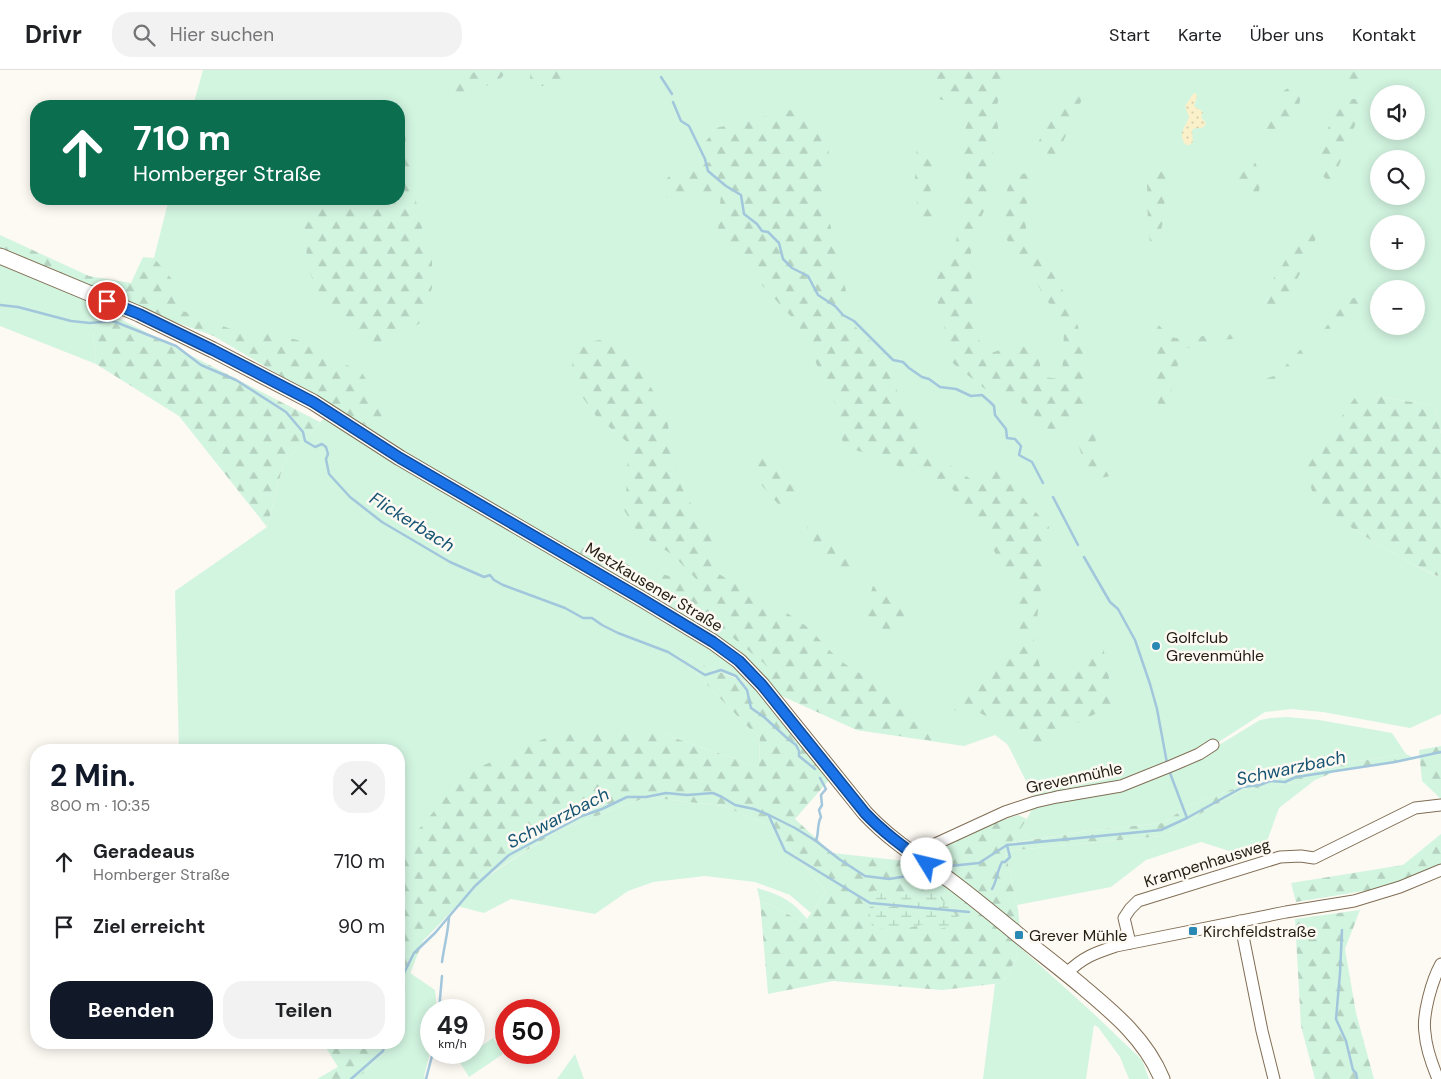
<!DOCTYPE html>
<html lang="de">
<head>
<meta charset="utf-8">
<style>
  :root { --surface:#fff; --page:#f2f2f2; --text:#202124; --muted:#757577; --line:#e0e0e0; --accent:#111827 }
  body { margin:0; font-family:"DM Sans",sans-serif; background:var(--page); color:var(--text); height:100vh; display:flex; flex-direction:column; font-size:19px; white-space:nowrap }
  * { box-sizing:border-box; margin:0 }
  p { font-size:16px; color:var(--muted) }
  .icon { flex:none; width:28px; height:28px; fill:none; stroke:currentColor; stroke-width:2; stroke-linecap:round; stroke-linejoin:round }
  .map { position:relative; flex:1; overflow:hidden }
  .side { position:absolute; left:30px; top:674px; width:375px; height:305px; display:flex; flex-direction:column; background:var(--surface); border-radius:20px; box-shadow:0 2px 12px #0003 }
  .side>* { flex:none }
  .top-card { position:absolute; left:30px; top:30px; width:375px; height:105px; border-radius:20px; box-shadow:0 2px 12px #0003; background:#0b6e4f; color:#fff; overflow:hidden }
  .tools { position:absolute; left:1370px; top:15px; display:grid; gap:10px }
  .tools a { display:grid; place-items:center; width:55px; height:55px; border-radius:50%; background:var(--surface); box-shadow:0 2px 12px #0003; font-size:25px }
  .speed { position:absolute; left:420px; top:929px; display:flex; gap:10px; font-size:25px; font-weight:700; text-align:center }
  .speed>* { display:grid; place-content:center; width:65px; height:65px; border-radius:50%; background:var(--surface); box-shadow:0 2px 12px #0003; line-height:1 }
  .speed small { font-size:12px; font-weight:400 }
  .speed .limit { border:8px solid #d22; background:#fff; color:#111 }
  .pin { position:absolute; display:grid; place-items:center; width:42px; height:42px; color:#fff; margin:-21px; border:2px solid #fff; border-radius:50%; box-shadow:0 1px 5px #0007 }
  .me { position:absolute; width:55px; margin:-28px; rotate:306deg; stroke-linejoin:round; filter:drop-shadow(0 0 4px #0008) }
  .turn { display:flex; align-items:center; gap:18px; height:105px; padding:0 20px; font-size:22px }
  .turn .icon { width:65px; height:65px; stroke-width:2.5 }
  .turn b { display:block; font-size:35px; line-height:42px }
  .round { display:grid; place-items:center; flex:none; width:52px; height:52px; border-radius:20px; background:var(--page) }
  .headline { display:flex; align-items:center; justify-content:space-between; height:85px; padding:0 20px }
  h1 { font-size:30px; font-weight:700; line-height:38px; color:var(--accent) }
  .primary-button { display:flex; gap:10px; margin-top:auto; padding:10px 20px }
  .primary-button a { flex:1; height:58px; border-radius:20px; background:var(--accent); color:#fff; font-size:20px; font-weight:700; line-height:58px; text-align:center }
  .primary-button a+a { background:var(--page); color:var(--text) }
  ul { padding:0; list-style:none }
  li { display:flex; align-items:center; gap:15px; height:65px; padding:0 20px }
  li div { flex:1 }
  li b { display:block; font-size:19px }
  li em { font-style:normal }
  header { display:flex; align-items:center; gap:30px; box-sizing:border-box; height:70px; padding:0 25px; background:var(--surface); border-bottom:1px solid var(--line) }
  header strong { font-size:24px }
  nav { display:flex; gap:28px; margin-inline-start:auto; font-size:18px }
  .search { width:350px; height:45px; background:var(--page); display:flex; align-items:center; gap:12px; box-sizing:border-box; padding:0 18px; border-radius:20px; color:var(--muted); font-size:19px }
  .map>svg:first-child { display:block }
  .grass { fill:#d2f5e0; fill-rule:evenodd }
  .forest { fill:url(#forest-firs) }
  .wetland { fill:url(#wetland-marsh) }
  .sand { fill:url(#sand-dots) }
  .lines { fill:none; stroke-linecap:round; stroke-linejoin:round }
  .stream { stroke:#a2c6dc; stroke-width:2.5 }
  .minor-casing { stroke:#806e54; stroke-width:13 }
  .major-casing { stroke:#806e54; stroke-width:17 }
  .minor { stroke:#fff; stroke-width:11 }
  .major { stroke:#fff; stroke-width:15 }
  .route-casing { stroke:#114b97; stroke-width:12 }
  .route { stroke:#1a73e8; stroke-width:9 }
  .poi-dot { fill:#2989b4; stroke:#fdf9f3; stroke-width:2 }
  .labels { text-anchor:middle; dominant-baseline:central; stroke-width:5; stroke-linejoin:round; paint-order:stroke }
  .street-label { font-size:16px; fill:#241d12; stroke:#fdf9f3 }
  .poi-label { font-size:16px; fill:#241d12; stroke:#fdf9f3; text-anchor:start }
  .water-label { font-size:18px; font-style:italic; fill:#165473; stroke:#fdf9f3 }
</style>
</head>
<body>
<header>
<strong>Drivr</strong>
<div class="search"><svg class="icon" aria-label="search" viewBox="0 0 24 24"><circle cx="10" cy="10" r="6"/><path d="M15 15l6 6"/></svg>Hier suchen</div>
<nav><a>Start</a><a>Karte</a><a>Über uns</a><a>Kontakt</a></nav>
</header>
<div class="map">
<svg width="1441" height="1009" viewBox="0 0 1441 1009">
  <defs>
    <pattern id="forest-firs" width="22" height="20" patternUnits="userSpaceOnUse" patternTransform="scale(1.25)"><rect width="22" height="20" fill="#d2f5e0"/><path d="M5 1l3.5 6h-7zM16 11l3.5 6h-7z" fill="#b4d2bf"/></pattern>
    <pattern id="wetland-marsh" width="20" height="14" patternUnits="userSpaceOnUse" patternTransform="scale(1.25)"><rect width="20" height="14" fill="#d2f5e0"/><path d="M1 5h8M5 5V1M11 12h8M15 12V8" fill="none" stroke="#b4d2bf"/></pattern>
    <pattern id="sand-dots" width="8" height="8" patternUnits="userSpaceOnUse" patternTransform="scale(1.25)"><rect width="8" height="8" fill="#faf0ca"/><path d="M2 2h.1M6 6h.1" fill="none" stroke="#d6cdac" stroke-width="1.8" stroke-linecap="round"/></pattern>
  </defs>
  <rect width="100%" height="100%" fill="#fdf9f3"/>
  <g class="grass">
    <path d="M203,0h1238v364l-6,-28 -59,-10h-20l-43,99 43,36 51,30 29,15 5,-3v141l-31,14 -87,-16 -32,-3 -26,3 -65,42 -53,25 -110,24 -27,-54 -3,-5 -12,-9 -31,11 -107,-16 -77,-35 -101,-39 69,71 12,10 -1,30 -99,-34 -261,120v-103h-220l-4,-159 92,-64 16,-62 37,-43 16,-14 -122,-72 -79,-33 19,-45 15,-59h230v-93h-206zM1379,24h37v37h-37zM1379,89h37v37h-37zM1379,154h37v37h-37zM1379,219h37v37h-37z"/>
    <path d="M0,194l87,37 4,9 5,54 -96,-38z"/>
    <path d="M1287,647l32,3 73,13 14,21 -131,19 -87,33 -25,17 -69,7 -84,13 17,-24 7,-14 88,-14 79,-35 59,-36 11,-2z"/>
    <path d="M1315,710l-36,28 -14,39 -20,9 -44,-14 -55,18 -35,27 -94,18 -12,-54 157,-15 80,-46z"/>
    <path d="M647,727l76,9 48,20 55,66 -15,21 -21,-18 -35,-13 -50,-6 -52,6 -25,9 -33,23 -84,-15 -27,14 -27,-7 26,-27 74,-48z"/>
    <path d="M757,818c23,7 35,12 50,31l-3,4 -33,-18 -11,-4z"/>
    <path d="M1022,879l71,64 49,47 7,19h-20l-9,-22 -22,-30 -4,-2 -8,54h-103l12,-95 7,-1z"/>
    <path d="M410,903l25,17 2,20h-6v38l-7,29 3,2h-69l28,-29 2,-7 11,-1v-41z"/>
    <path d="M493,968l10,16 -34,23 -10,-16 12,-8 3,-1v-1z"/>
    <path d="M575,984l9,25h-27z"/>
  </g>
  <g class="forest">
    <path d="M477,0h31l-7,8 -41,22 -6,-8 6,-11z"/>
    <path d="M532,0h41l3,9 -11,7h-26l-9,-7 1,-8z"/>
    <path d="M934,0h71l-9,40 3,26 -13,34 4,29 -10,20 -9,32 1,44 2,33 12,27 27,-10 18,1 8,13 3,18 20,2 2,-49 -5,-15 -15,-18 -14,-28 -8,-4 -15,-25 -5,-29 6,-24 8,-11 10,-3 5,3 -6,39 1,14 46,77 9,31 4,34 2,23 3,13 -13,12 -26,13 -40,-40h-22l-39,-31 -7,-42 -11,-33 24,-44 10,-66 -5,-36 13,-34 -36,-7z"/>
    <path d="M1341,0h28l-12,16 -13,-6 -3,-9z"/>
    <path d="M1293,15l9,2 -3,19 -6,15 -9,9 -9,11 -8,2 -5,-8 2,-8 18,-35z"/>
    <path d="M1062,23l21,4 -29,65 -16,-19z"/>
    <path d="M1350,29h14l-1,6 -30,75 -7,-1 -7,-7c2,-20 6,-41 16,-59 4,-5 10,-10 15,-14z"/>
    <path d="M795,39l21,10 13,32 -5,30 3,30 19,80 -6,21 53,51 5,34 16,16 10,33 49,35 23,-14 53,60 -15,114 6,26 23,11 38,-42 13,68 -86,45 -18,-21 -30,-15 -35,-4 65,-57 11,-29 -6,-33 -33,-62 -31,-41 -73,-29 -33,-12 -8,-17 -2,-26 -38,-80 -58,-63 -21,-29 3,-38 -39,5 -18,-1 -5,-10 18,-19 18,-1 15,-5 -6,-18 12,-16z"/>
    <path d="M399,55l6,10 14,84 13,36v33l-12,35 -30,20 -26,-2 -37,-31 -19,-41 -6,-70h97z"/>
    <path d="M927,76l7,19 -4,21 6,37 -5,6 -13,-12 -3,-39 2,-18 -1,-13z"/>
    <path d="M1251,86c10,12 10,33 6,47l-4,-1 -13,-12 -2,-10 2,-12 4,-10z"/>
    <path d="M1167,87l3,8 -5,20 -1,32 -6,26 -7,2 -3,-13 -1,-53 7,-16z"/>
    <path d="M1317,148l5,5 -15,37 -13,25 -8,19 -9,13 -12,-6 -1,-15 5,-11 12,-17 18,-33z"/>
    <path d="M0,165l89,41 42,7 12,-26 11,1 22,26 7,27 53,20 24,-1 41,11 61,32 25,39 -7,9 -1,13 -165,-98 -126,-45 -88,-38z"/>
    <path d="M1357,227l3,4 -3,5 -20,18 -9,13 -40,43 -6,5 -8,4 -7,-4 -2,-6 12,-4 24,-26 13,-6 4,-3 4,-8 18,-23 9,-10z"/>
    <path d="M91,240l14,1 215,111 -37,43 -16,62 -88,-111 -83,-52z"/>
    <path d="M1155,252c5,4 10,10 15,14 14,8 49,-4 63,-9l10,6 -3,6c-15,-1 -18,3 -32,5 -8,2 -15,2 -23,5l-6,11 -11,45 -4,5 -6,-5 -2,-20 3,-24 -5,-19 -1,-15z"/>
    <path d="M600,270l42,20 8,26 17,28 3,30 12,44 29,50 8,36 28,17 34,18 28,19 19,21 17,15 37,23 16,18 17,13 20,23 -78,-11 -77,-35 -15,-31 -38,-31 -44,-23 -47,-28 -73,-34 -18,-15c15,4 29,11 43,17 31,12 76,28 109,30l-24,-25 -35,-22 -14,-23 4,-36 -2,-33 -30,-25 -25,-35 3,-36z"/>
    <path d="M1356,326h20l59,10 6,28v139l-4,3 -30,-15 -51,-30 -27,-21 -16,-15 -7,-27z"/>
    <path d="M1092,361l4,3 -1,25 3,8 12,2 10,-2 -1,3c-9,7 -15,9 -25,6l-12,-20 -5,-15 4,-6z"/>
    <path d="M758,384c21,2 33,23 41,41l-6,13h-9l-5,-3 -21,-24 -2,-15z"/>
    <path d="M809,452l8,4 33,34 2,10 -9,6 -10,-5 -20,-26 -6,-18z"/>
    <path d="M873,516l10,5 7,10 14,5 7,6v11l-16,12c-18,-4 -22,-8 -30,-25z"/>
    <path d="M678,585l79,32 73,92 -35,40 37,34 74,8 40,-17 21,-12 51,-17 9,4 -16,24 83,-13 69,-7 25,-17 87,-33 131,-19 10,5 -77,11 -24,10 -73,10 -80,46 -157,15 13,58 4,40 -20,34 -60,7 -109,-9 -65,13 -8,-93 11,4 33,18 22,-31 -55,-66 -48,-20 -76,-9 -90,34 -72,46 -62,64 -24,60v-148l67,-80 91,-40h103l99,34 1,-30 -12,-10z"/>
    <path d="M1441,676v53l-19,-18 -3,-31z"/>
    <path d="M1441,764v31l-47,21 -98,16 -5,-19 112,-18z"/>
    <path d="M1360,840l-15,39 11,64 18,66h-59l-14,-53 -6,-107z"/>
    <path d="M323,973h65l-2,7 -28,29h-41l21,-12z"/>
  </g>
  <path class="wetland" d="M925,819l12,2 4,8 19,20 -16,9 -10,2 -8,-6 -32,7 -22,-4 -3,-16 4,-21c18,8 34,6 52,-1z"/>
  <path class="sand" d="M1196,23l1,4 -3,9 8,5 1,2 -2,4 5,6c-2,8 -9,3 -14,7l1,12 -4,3h-3c-9,-11 -1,-17 3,-28l-4,-11 8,-12z"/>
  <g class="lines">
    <g class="stream">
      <path d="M661,7l11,17"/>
      <path d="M673,32l8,19 8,5 16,33 3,12 18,15 15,9 3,19 13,10 5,7 6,1 11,11 4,16 9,9 16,8 10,19 17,11 8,9 11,6 39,39 10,2 6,6 13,9 7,2 11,8 16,2 15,7 11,-1 8,7 4,4 1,9 11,14 1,9 8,1 6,7 -2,9 13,7 11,21"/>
      <path d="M0,235l18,2 53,14 19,2 23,-2 63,25 25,19 35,15 50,32 17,20 2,9 10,6 7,-3 4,3 2,7 -2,5 3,15 21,23 32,25 68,40 34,15 6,-2 4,5 9,5 62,23 18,10h9l10,7 16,8 50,19 37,23 16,-5 15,6 11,14 4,18 13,9 23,21 9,7 3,6v5l16,13"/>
      <path d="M1053,427l25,48"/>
      <path d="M1084,487l26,45 8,7 17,31 15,44 7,25 10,54"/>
      <path d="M1170,703l17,45"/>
      <path d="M769,746l16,35 85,52 99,9"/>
      <path d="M816,771c3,-8 1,-18 5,-24l-2,-7 3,-5 -1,-10 5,-6 -6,-11"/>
      <path d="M950,796l29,-3 28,-18 154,-15 26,-12 56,-31 17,-2 10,-4 15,1 11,-5 99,-15 46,-10"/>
      <path d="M992,819c5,-8 5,-18 10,-27h3l5,-5 -3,-12"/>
      <path d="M1342,860l-2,43 -4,46 10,22 7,29 3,3 1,6"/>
      <path d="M442,892c2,-15 6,-29 7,-45"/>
      <path d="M399,920l4,-15 11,-22 21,-20 40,-47 34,-31 73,-39 20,-7 25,-12h19l20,-4 21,2 26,-2 9,4 13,8 19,4 15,6 26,13 21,13 23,18 26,17 24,3 31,-5"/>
      <path d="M439,940l3,-34"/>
      <path d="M351,1009l32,-28 2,-9"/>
      <path d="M426,1009l7,-27"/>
    </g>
    <g class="minor-casing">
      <g id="minor">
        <path d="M915,785l16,-9 74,-34 30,-10 22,-5 64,-11 50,-20 28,-12 14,-9"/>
        <path d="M1240,851l22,110 12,48"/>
        <path d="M1130,873l-6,-25 6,-9 8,-8 142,-44 21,-1 13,2 101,-50 26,-3"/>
        <path d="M1067,903c16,-16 28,-20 49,-27l170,-34 68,-11 46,-14 41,-17"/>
        <path d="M1438,1009c-5,-12 -12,-32 -13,-46 -3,-18 7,-53 16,-69"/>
      </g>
    </g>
    <g class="major-casing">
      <path id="major" d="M0,186l139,58 74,36 100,52 87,56 240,140 73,44 26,19 23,24 103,128c26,28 56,46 86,68 24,18 48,38 71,57 21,17 42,33 62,50 31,26 62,52 78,91"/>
    </g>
    <use href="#minor" class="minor"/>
    <use href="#major" class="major"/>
  </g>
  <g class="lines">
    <g class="route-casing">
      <path id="route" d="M107,231l32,13 74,36 100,52 87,56 240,140 73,44 26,19 23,24 103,128c19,20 40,35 62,51"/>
    </g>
    <use href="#route" class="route"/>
  </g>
  <g class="poi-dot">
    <circle cx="1156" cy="576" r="5"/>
    <rect x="1188" y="856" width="10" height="10" rx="2.5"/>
    <rect x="1014" y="860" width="10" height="10" rx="2.5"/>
  </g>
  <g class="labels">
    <g class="street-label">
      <text transform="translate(654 517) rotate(31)">Metzkausener Straße</text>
      <text transform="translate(1074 708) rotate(-12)">Grevenmühle</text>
      <text transform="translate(1207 793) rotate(-17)">Krampenhausweg</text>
    </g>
    <g class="poi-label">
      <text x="1166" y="567">Golfclub<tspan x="1166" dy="18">Grevenmühle</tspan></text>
      <text x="1203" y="861">Kirchfeldstraße</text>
      <text x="1029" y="865">Grever Mühle</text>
    </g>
    <g class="water-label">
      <text transform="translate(412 452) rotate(32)">Flickerbach</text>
      <text transform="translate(1291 698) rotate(-12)">Schwarzbach</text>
      <text transform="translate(558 748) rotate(-27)">Schwarzbach</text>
    </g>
  </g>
</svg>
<div class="tools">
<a><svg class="icon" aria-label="sound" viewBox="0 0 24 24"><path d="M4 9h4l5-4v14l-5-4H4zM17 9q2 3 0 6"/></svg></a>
<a><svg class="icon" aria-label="search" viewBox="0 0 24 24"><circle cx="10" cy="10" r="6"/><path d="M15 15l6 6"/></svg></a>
<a>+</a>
<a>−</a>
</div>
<div class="speed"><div>49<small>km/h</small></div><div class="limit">50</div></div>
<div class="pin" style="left:107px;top:231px;background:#d93025"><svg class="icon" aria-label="arrive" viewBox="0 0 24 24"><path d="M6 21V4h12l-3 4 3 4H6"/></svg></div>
<svg class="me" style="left:927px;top:794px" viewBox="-20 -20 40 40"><circle r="19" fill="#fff"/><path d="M0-13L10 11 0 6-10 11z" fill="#1a73e8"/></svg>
<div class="top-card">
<div class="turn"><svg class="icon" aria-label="ahead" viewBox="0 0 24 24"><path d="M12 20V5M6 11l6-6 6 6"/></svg><div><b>710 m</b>Homberger Straße</div></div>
</div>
<section class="side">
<div class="headline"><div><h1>2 Min.</h1><p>800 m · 10:35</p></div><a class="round"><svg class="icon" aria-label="close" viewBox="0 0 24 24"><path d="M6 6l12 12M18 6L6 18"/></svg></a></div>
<ul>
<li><svg class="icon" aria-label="ahead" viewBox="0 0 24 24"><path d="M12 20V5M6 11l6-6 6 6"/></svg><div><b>Geradeaus</b><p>Homberger Straße</p></div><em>710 m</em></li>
<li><svg class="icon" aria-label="arrive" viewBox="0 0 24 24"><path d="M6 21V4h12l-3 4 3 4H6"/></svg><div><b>Ziel erreicht</b></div><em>90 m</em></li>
</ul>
<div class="primary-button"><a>Beenden</a><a>Teilen</a></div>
</section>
</div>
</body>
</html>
